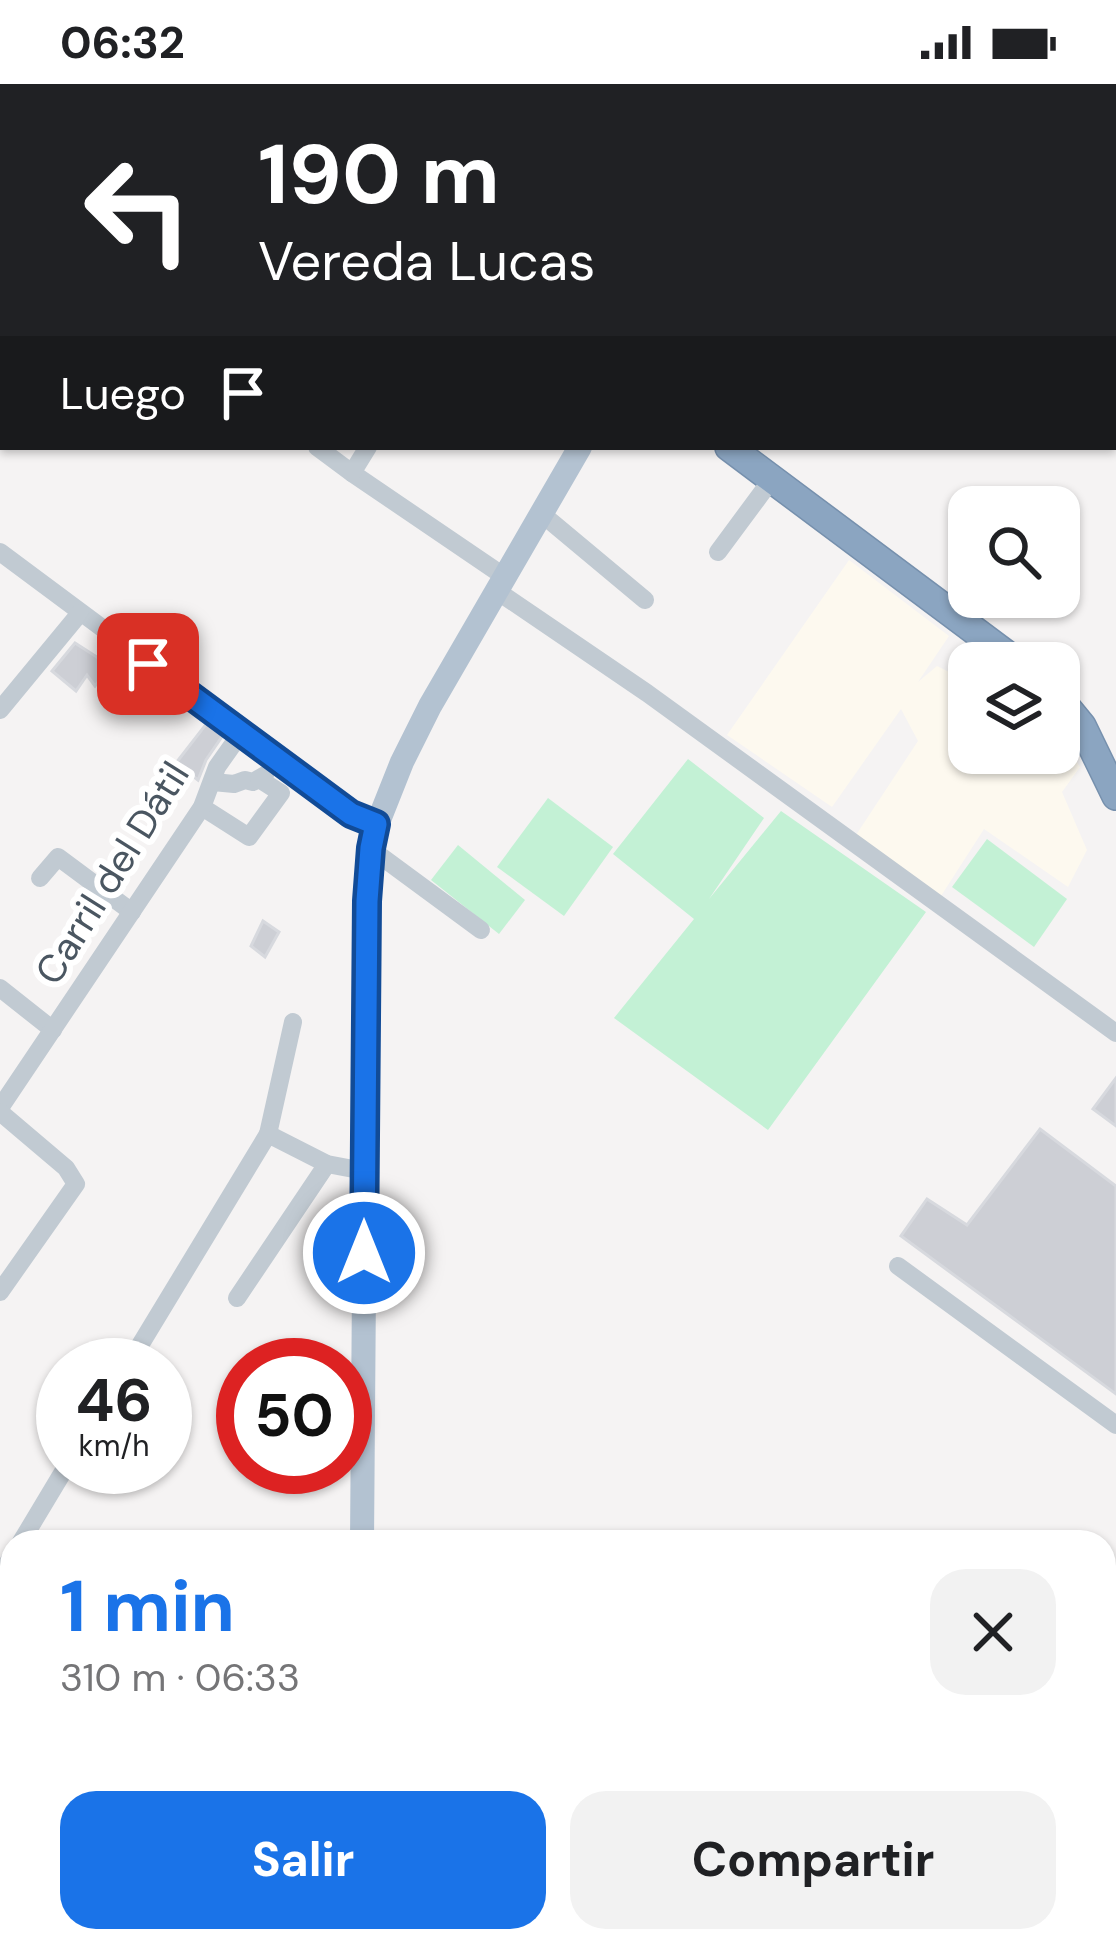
<!DOCTYPE html>
<html lang="es">
<head>
<meta charset="utf-8">
<style>
  :root { --surface:#fff; --page:#f2f2f2; --text:#202124; --muted:#757577; --accent:#1a73e8 }
  body { margin:0; font-family:"DM Sans",sans-serif; background:var(--page); color:var(--text); height:100vh; display:flex; flex-direction:column; font-size:45px; white-space:nowrap }
  * { box-sizing:border-box; margin:0 }
  p { font-size:39px; color:var(--muted) }
  .icon { flex:none; width:66px; height:66px; fill:none; stroke:currentColor; stroke-width:2; stroke-linecap:round; stroke-linejoin:round }
  .map { position:relative; flex:1; overflow:hidden }
  .panel { position:absolute; left:0px; top:1446px; width:1116px; height:423px; display:flex; flex-direction:column; background:var(--surface); border-radius:36px 36px 0 0; box-shadow:0 3px 9px #0004 }
  .panel>* { flex:none }
  .hud { position:absolute; left:0px; top:0px; width:1116px; height:366px; box-shadow:0 3px 9px #0004; background:#202124; color:#fff; overflow:hidden }
  .controls { position:absolute; left:948px; top:402px; display:grid; gap:24px }
  .controls a { display:grid; place-items:center; width:132px; height:132px; border-radius:24px; background:var(--surface); box-shadow:0 3px 9px #0004; font-size:60px }
  .speed { position:absolute; left:36px; top:1254px; display:flex; gap:24px; font-size:60px; font-weight:700; text-align:center }
  .speed>* { display:grid; place-content:center; width:156px; height:156px; border-radius:50%; background:var(--surface); box-shadow:0 3px 9px #0004; line-height:1 }
  .speed small { font-size:30px; font-weight:400 }
  .speed .limit { border:18px solid #d22; background:#fff; color:#111 }
  .pin { position:absolute; display:grid; place-items:center; width:102px; height:102px; color:#fff; margin:-51px; border-radius:24px; box-shadow:0 6px 18px #0006 }
  .me { position:absolute; width:132px; margin:-66px; rotate:0deg; stroke-linejoin:round; filter:drop-shadow(0 0 9px #0008) }
  .turn { display:flex; align-items:center; gap:42px; height:252px; padding:0 60px; font-size:54px }
  .turn .icon { width:156px; height:156px; stroke-width:2.5 }
  .turn b { display:block; font-size:84px; line-height:102px }
  .then { display:flex; align-items:center; height:114px; padding:0 60px; background:#0003; gap:24px; font-size:45px }
  .round { display:grid; place-items:center; flex:none; width:126px; height:126px; border-radius:36px; background:var(--page) }
  .overview { display:flex; align-items:center; justify-content:space-between; height:204px; padding:0 60px }
  h1 { font-size:72px; font-weight:700; line-height:90px; color:var(--accent) }
  .button { display:flex; gap:24px; margin-top:auto; padding:24px 60px }
  .button a { flex:1; height:138px; border-radius:36px; background:var(--accent); color:#fff; font-size:48px; font-weight:700; line-height:138px; text-align:center }
  .button a+a { background:var(--page); color:var(--text) }
  .status { display:flex; justify-content:space-between; align-items:center; height:84px; padding:0 60px; background:var(--surface); direction:ltr }
  .status svg { height:33px; fill:currentColor }
  .map>svg:first-child { display:block }
  .commercial { fill:#fdf9ef }
  .green { fill:#c3f1d5 }
  .building { fill:#cdcfd5; stroke:#d7d9de; stroke-width:3 }
  .lines { fill:none; stroke-linecap:round; stroke-linejoin:round }
  .highway-casing { stroke:#7690ad; stroke-width:30 }
  .minor { stroke:#c1cad2; stroke-width:18 }
  .major { stroke:#b3c2d1; stroke-width:24 }
  .highway { stroke:#8ba5c1; stroke-width:27 }
  .route-casing { stroke:#114b97; stroke-width:30 }
  .route { stroke:#1a73e8; stroke-width:21 }
  .labels { text-anchor:middle; dominant-baseline:central; stroke-width:12; stroke-linejoin:round; paint-order:stroke }
  .street-label { font-size:39px; fill:#4a5661; stroke:#fff }
</style>
</head>
<body>
<div class="status"><b>06:32</b><svg viewBox="0 0 49 12"><path d="M0 12V9h3v3zM5 12V6h3v6zM10 12V3h3v9zM15 12V0h3v12zM26 1h20v11H26zM47 4h2v5h-2z"/></svg></div>
<div class="map">
<svg width="1116" height="1868" viewBox="0 0 1116 1868">
  <rect width="100%" height="100%" fill="#f5f3f3"/>
  <path class="commercial" d="M849,476l100,76 -31,46 19,-16 32,16v71h90v-20l21,34 -18,25 25,58 -19,37 -84,-58 -43,67 -85,-61 62,-94 -17,-32 -69,98 -105,-72z"/>
  <g class="green">
    <path d="M688,675l76,59 -55,81 72,-88 145,101 -158,218 -154,-112 80,-99 -81,-65z"/>
    <path d="M548,714l65,49 -49,69 -67,-49z"/>
    <path d="M987,755l80,60 -33,48 -82,-60z"/>
    <path d="M458,761l67,55 -26,34 -68,-54z"/>
  </g>
  <g class="building">
    <path d="M75,559l28,18 7,-10 31,22 -14,20 -25,-16 -7,9 -8,-11 -11,16 -24,-20z"/>
    <path d="M207,639l16,12 -17,25 -8,20 -22,-17z"/>
    <path d="M263,837l16,11 -14,25 -14,-11z"/>
    <path d="M1116,994v48l-23,-17z"/>
    <path d="M1040,1045l76,57v208l-215,-158 26,-37 40,26z"/>
  </g>
  <g class="lines">
    <g class="highway-casing">
      <g id="highway">
        <path d="M246,0l4,3"/>
        <path d="M729,363l289,216"/>
        <path d="M1059,614l23,28 34,70"/>
      </g>
    </g>
    <g class="minor">
      <path d="M443,3l2,-3"/>
      <path d="M692,3l1,-3"/>
      <path d="M0,120l3,2"/>
      <path d="M317,363l35,26 153,104"/>
      <path d="M352,389l16,-26"/>
      <path d="M542,430l103,86"/>
      <path d="M0,468l351,261 25,11"/>
      <path d="M718,468l54,-73"/>
      <path d="M497,507l150,102 469,340"/>
      <path d="M0,626l80,-97"/>
      <path d="M213,698l21,2 11,-4 8,2 12,-7"/>
      <path d="M202,723l47,30 32,-44 -22,-14"/>
      <path d="M371,765l110,81"/>
      <path d="M40,794l18,-21 74,55"/>
      <path d="M0,904l53,42"/>
      <path d="M0,1024l202,-301 15,-40 24,-34"/>
      <path d="M0,1028l66,56 10,16 -76,108"/>
      <path d="M268,1050l25,-112"/>
      <path d="M898,1182l218,159"/>
      <path d="M237,1214l90,-134"/>
      <path d="M128,1281l140,-231 59,30 37,7"/>
      <path d="M21,1458l45,-75"/>
      <path d="M0,1492l12,-20"/>
      <path d="M0,1680l12,9"/>
      <path d="M227,1857l14,11"/>
    </g>
    <g class="major">
      <path d="M787,3l2,-3"/>
      <path d="M362,1458l5,-641 6,-66 29,-73 28,-56 150,-259"/>
      <path d="M359,1857v11"/>
    </g>
    <use href="#highway" class="highway"/>
  </g>
  <g class="lines">
    <g class="route-casing">
      <path id="route" d="M148,580l203,150 25,10 -5,24 -4,53 -3,352"/>
    </g>
    <use href="#route" class="route"/>
  </g>
  <g class="labels">
    <g class="street-label">
      <text transform="translate(112 789) rotate(-58)">Carril del Dátil</text>
    </g>
  </g>
</svg>
<div class="controls">
<a><svg class="icon" aria-label="search" viewBox="0 0 24 24"><circle cx="10" cy="10" r="6"/><path d="M15 15l6 6"/></svg></a>
<a><svg class="icon" aria-label="layers" viewBox="0 0 24 24"><path d="M12 4l9 5-9 5-9-5zM3 14l9 5 9-5"/></svg></a>
</div>
<div class="speed"><div>46<small>km/h</small></div><div class="limit">50</div></div>
<div class="pin" style="left:148px;top:580px;background:#d93025"><svg class="icon" aria-label="arrive" viewBox="0 0 24 24"><path d="M6 21V4h12l-3 4 3 4H6"/></svg></div>
<svg class="me" style="left:364px;top:1169px" viewBox="-20 -20 40 40"><circle r="17" fill="#1a73e8" stroke="#fff" stroke-width="3"/><path d="M0-11L8 9 0 5-8 9z" fill="#fff"/></svg>
<div class="hud">
<div class="turn"><svg class="icon" aria-label="left" viewBox="0 0 24 24"><path d="M17 20v-9H6M10 6l-5 5 5 5"/></svg><div><b>190 m</b>Vereda Lucas</div></div>
<div class="then">Luego<svg class="icon" aria-label="arrive" viewBox="0 0 24 24"><path d="M6 21V4h12l-3 4 3 4H6"/></svg></div>
</div>
<section class="panel">
<div class="overview"><div><h1>1 min</h1><p>310 m · 06:33</p></div><a class="round"><svg class="icon" aria-label="close" viewBox="0 0 24 24"><path d="M6 6l12 12M18 6L6 18"/></svg></a></div>
<div class="button"><a>Salir</a><a>Compartir</a></div>
</section>
</div>
</body>
</html>
